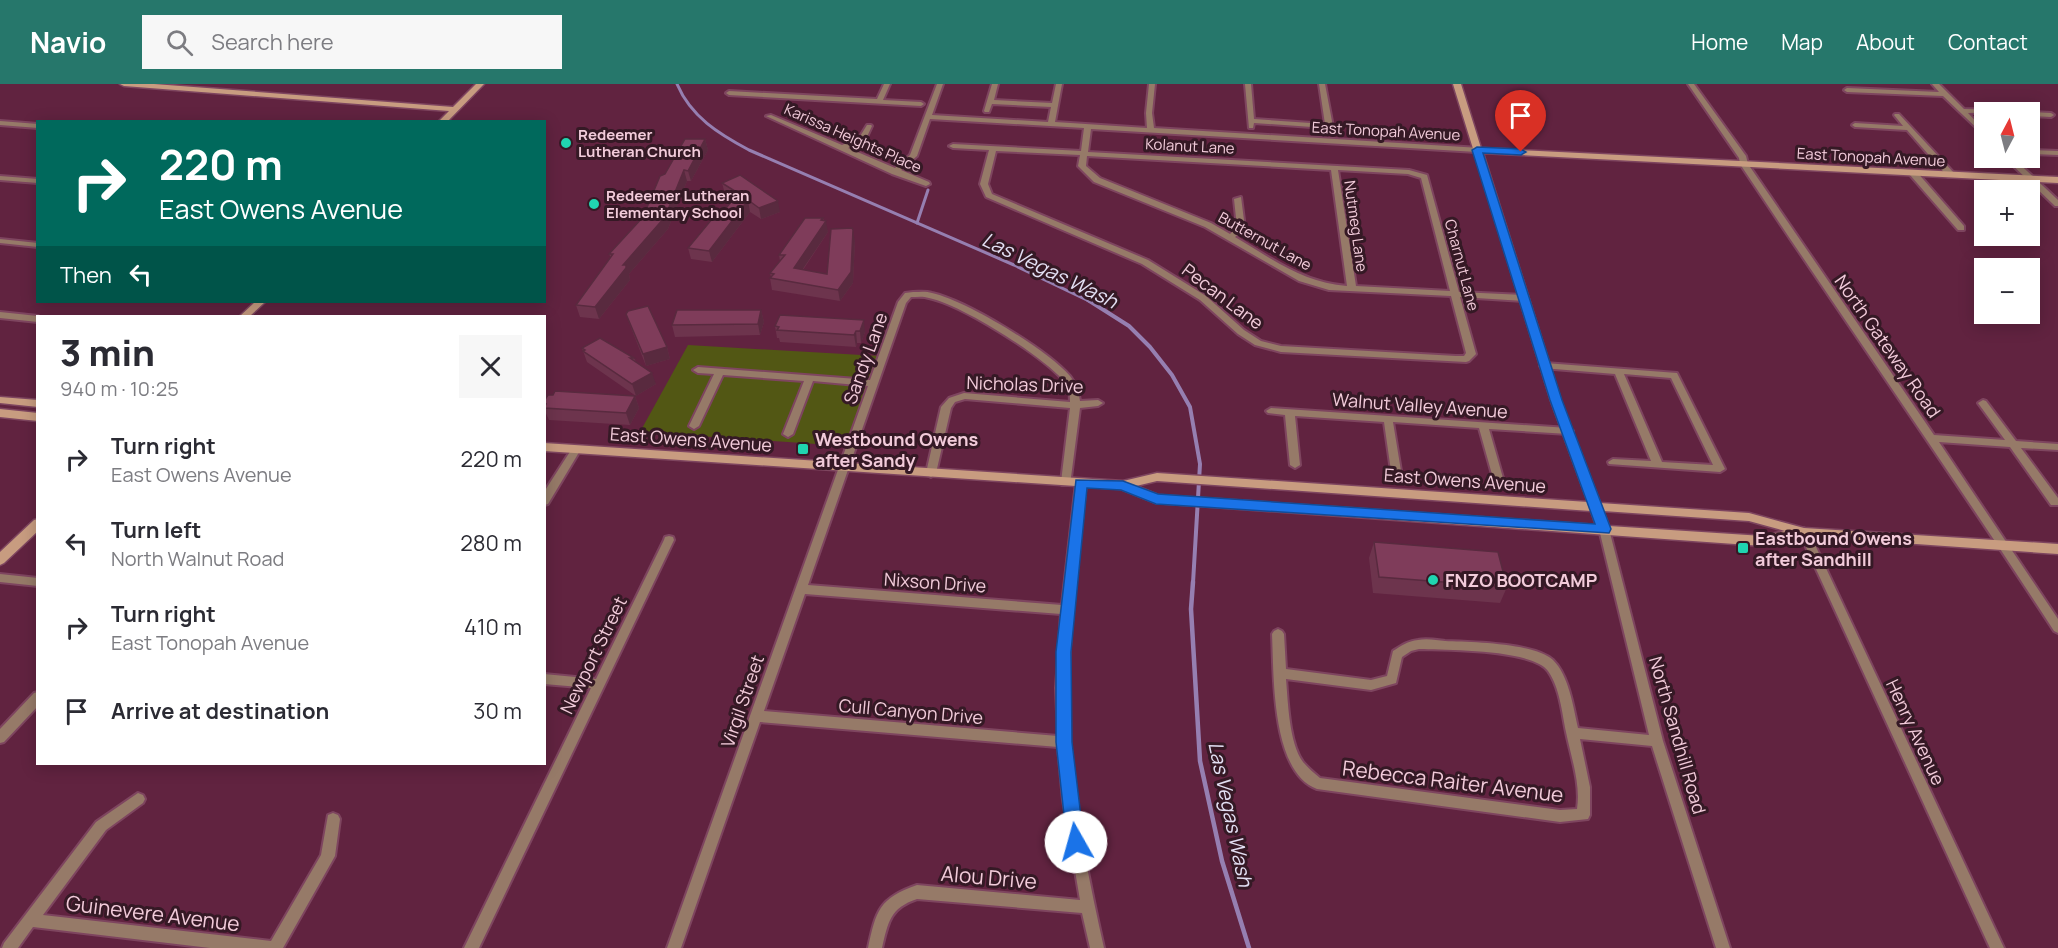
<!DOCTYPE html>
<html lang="en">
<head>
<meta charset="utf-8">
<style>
  :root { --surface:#fff; --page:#f7f7f7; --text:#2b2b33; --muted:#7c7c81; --accent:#26776b }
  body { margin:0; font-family:Manrope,sans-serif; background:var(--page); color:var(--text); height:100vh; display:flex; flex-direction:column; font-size:22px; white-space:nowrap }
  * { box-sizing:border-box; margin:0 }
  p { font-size:20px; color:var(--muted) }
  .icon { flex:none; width:33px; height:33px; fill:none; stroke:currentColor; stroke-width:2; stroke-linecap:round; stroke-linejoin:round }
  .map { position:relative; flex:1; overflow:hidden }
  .sheet { position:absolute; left:36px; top:231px; width:510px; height:450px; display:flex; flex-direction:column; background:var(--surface); border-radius:0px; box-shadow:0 3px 15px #0003 }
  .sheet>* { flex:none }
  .hud { position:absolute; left:36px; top:36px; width:510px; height:183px; border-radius:0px; box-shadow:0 3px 15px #0003; background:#00695c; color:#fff; overflow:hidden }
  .needle { width:39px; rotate:7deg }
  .tools { position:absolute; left:1974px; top:18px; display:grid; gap:12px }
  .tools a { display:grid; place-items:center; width:66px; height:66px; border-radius:0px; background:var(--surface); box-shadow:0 3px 15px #0003; font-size:30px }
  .pin { position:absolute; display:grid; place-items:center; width:51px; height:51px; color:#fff; margin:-62px -26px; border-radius:50% 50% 50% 0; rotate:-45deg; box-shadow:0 0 6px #0007 }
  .pin .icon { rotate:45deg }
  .me { position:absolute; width:66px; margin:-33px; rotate:353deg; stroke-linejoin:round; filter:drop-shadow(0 0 4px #0008) }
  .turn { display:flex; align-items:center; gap:21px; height:126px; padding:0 24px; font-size:27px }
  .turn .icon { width:78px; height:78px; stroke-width:2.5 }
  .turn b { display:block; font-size:42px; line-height:51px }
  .then { display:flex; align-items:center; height:57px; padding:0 24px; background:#0003; gap:12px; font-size:22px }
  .round { display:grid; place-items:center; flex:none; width:63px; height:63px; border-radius:0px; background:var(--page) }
  .head { display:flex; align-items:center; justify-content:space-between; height:102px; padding:0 24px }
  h1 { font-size:36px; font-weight:800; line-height:45px }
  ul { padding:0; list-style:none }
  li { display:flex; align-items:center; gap:18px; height:84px; padding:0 24px }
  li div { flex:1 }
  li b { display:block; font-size:22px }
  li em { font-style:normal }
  header { display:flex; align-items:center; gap:36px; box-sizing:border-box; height:84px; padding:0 30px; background:var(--accent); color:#fff }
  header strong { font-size:28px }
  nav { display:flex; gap:33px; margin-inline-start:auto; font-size:21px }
  .search { width:420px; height:54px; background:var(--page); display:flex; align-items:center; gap:15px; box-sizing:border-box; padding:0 21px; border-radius:0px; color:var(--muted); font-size:22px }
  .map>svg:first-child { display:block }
  .green { fill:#525714 }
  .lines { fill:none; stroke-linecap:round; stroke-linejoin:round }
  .stream-far2 { stroke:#967fb1; stroke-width:3 }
  .stream-far1 { stroke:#967fb1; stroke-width:4 }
  .stream { stroke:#967fb1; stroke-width:4.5 }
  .street-casing { stroke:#7e455f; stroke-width:4 }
  .secondary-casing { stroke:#7e455f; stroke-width:3 }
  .street { fill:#967a68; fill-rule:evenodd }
  .secondary { fill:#c89c80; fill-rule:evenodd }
  .wall { fill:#6d344d }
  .shaded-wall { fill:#592a3f }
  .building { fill:#7f3c5a; stroke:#592a3f; stroke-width:1.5 }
  .route { fill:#1a73e8; stroke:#114b97; stroke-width:1.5 }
  .poi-dot { fill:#20d5b0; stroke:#351925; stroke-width:2 }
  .labels { text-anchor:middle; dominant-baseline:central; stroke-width:6; stroke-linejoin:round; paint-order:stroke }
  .far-street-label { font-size:15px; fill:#f2cbda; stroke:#351925 }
  .far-poi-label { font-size:15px; font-weight:bold; fill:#f2cbda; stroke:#351925; text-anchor:start }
  .street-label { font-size:18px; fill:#f2cbda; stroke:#351925 }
  .poi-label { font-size:18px; font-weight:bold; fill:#f2cbda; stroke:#351925; text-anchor:start }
  .water-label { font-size:20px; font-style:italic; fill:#e3dff3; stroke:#351925 }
  .near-street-label { font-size:21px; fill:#f2cbda; stroke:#351925 }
</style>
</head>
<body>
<header>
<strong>Navio</strong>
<div class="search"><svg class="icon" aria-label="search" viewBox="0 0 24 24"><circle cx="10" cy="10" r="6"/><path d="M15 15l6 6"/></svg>Search here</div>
<nav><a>Home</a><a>Map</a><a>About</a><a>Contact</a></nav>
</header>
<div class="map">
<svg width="2058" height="864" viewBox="0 0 2058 864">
  <rect width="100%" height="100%" fill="#612340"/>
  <path class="green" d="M688,261l191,11 -33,90 -206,-14z"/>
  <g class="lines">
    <g class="stream-far2">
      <path d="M677,0c14,33 42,50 72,66l265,115 77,37"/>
      <path d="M917,139l11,-33"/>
    </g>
    <path class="stream-far1" d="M1088,216l41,26 21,21 22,28 18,32 10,57 -7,119"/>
    <path class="stream" d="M1193,498l-2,27 9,152 22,100 27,87"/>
    <g class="street-casing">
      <g id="street">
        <path d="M884,0h6l-7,16 38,2 3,2 -3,2 -192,-11 -3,-2 3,-2 148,8z"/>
        <path d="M937,0h6l-11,31 116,7 3,-15 -59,-3 -3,8h-4l-1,-1 8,-27h6l-4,16 58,3 4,-19h6l-7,38 92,6 -1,-15 3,-29h6l-3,29 2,15 326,20 1,2 -4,2 -386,-23 -3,23 321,18 18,5 32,117 65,3 4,3 -4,3 -64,-4 16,57 -7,7 -3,1 -185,-10 -26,-7 -17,-11 -38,-34 -58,-36 -156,-67 -6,-13 9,-34 -36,-2 -4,-2 4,-2 128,7 3,-23 -154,-9 -13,37 -16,14 28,12 1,2 -4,2 -34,-12 -126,-58 5,-1 71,30 17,-7 8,-13h4l1,1 -7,15 -17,7 47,20 15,-13zM996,67l84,4 -2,11 16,16 111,45 94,54 30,9 122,6 15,57 -2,3h-8l-175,-10 -20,-5 -17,-11 -38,-34 -58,-36 -156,-66 -4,-10zM1087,72l244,14 16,116c-43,-3 -75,-27 -112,-49l10,-9 -4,-31 -7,2 3,28 -7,7 -19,-11 -111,-45 -14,-12zM1338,86l70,4 13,4 29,113 -94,-5z"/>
        <path d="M1245,0h6l3,35 71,5 -6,-40h6l9,48 -6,1 -2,-5 -72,-5 -1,5h-4z"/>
        <path d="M1688,0h6l52,72 2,8 186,271 71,5 -27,-37 5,-3 3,1 30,40 42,3v6l-37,-2 37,50v7h-7l-41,-58 -71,-5 119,177v14l-4,-2c-102,-157 -210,-311 -314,-467l-1,-6z"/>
        <path d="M1932,0h7l25,25 37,1 3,2 -36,1 16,17v5l-41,-39 -96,-4 -3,-2 3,-2 92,4z"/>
        <path d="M2028,28h2l21,1 3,2 -3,2 -21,-1v-4z"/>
        <path d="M1895,30h4l55,59v4h-6l-41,-47 -52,-3 -3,-2 3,-2 48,3 -9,-11z"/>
        <path d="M0,37l38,3v4l-38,-3z"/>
        <path d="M2030,66l28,1v4l-28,-1z"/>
        <path d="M2005,74h8l45,42v6h-3z"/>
        <path d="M1910,87h6l48,55v4h-6l-48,-55z"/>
        <path d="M0,92l38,3v4l-38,-3z"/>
        <path d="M0,155l38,4v4l-38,-4z"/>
        <path d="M913,208c7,0 13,-1 19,1 35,8 114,56 138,83 6,8 9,16 10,25l18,-1 5,3 -5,3 -18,2 -10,77h-8l-1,-3 9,-74 -105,-9 -10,3 -4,6 -15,65 -5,4 -4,-2 -1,-2 15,-66 8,-9 15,-5 106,9c0,-9 -1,-15 -7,-22 -22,-25 -101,-75 -134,-82 -6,-2 -12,-1 -18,-1l-5,6 -98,282 254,20 14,-122 1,-3h8l1,3c-7,68 -17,135 -17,204 -2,88 16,175 35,261h-14l-8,-35 -165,-14c-27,9 -29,23 -35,49h-14c8,-37 11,-50 49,-63l163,15 -17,-100 -5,-53 -298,-25 -79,226h-14l201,-562 -55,-5 -20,53 -5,3 -5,-3 21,-53 -81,-6 -24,51 -5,3 -5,-3 25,-52 -16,-1 -5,-3 5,-3 172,13 28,-78 7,-9zM805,510l256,20 -5,74 2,48 -294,-25z"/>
        <path d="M0,228l38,4v6l-38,-4z"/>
        <path d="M1545,279l132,10 48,96 -5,3 -111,-8 -1,-2 5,-3 38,2 -36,-87 -73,-6 -2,-2 2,-2zM1624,290l47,4 42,87 -51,-3z"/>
        <path d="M1271,324l297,20 5,3 -5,3 -79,-5 14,49 -5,4 -5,-4 -14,-50 -86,-6 8,49 -5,3 -5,-3 -7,-49 -89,-6 5,49 -5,3 -5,-3 -5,-50 -17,-2 -2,-2z"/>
        <path d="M576,362l5,3 -33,55 -4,1v-13l29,-45z"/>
        <path d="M1604,441l5,4 54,212 67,207h-14l-64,-202 -72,-7 10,48v28l-2,4 -28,3 -243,-33c-46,-17 -43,-114 -45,-155l2,-3 4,-2 4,2 2,3 2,35 85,11 16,-4 6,-25c8,-5 15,-10 25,-11 8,-2 19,0 27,1 26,1 90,2 108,19 16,16 20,46 25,68l71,7 -50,-206zM1419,565c27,1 113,0 129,22 12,17 14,42 18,61 5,25 15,52 11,77l-17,1 -240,-32c-6,-5 -12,-10 -17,-16 -14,-19 -15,-60 -17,-83l85,11 25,-7 6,-26 9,-6z"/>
        <path d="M1804,444l5,4 195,416h-14l-191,-416z"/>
        <path d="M669,452l4,1 1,3 -195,408h-15l127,-260 -47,-4v-10l52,5 68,-139 1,-3z"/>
        <path d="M0,490l38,4v8l-38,-4z"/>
        <path d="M38,608v14l-34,36 -4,1v-14l34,-36z"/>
        <path d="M138,709l5,2 2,4 -2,4 -37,27 -63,85 228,26 50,-86 7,-40 5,-2 5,2 2,4 -5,37 -52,92h-73l-177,-21 -15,21h-16l2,-5 92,-121z"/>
      </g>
    </g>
    <g class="secondary-casing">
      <g id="secondary">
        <path d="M120,0h34l299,23 23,-23h8l-37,38h-9l11,-11 -325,-25z"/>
        <path d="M1453,0h8l20,64 577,29v6l-575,-30 78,248 39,102 149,10 55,15 254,16v10l-256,-18 -39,10 -607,-43 -35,-14 -577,-38v-8l579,38 34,-8 431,29 -37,-101zM1157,397l434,30 5,14 -438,-30 -22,-9zM1603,427l146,10 36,10 -22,5 -154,-10z"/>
        <path d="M255,218h10l-15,14h-10z"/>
        <path d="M0,313l38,3v7l-38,-4z"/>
        <path d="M0,325l38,4v8l-38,-4z"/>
        <path d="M38,435v12l-34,32 -4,2v-13l34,-32z"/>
      </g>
    </g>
    <use href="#street" class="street"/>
    <use href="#secondary" class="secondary"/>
  </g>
  <g class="wall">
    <path d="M705,55l3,11 -17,31h-4l-19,48 -39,45 1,6 -31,39 -19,-2 -4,-12 35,-47 -2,-4 34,-37 22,-43z"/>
    <path d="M722,99l58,29 -19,7 -11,-7 -38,50 -21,-3 -3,-11 45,-49 -8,-5z"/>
    <path d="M823,134l5,14 -25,38 24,4 28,-33 -2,42 -13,18 -68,-11 -2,-12 1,-1 -1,-4 10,-12 -1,-6z"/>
    <path d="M761,226l3,12 -4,13 -85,2 -3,-12z"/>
    <path d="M626,230l41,33 3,12 -24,7 -16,-41z"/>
    <path d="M775,242l90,6 -4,11h-4l-1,4 -76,-5 -1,-4h-2z"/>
    <path d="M582,264l52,10 2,4 20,22 -20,12 -49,-34z"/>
    <path d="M635,312l4,12 -9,17 -81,-5 -5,-11v-8z"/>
    <path d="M1374,458l133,45 -7,16 -127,-10 -4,-35z"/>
  </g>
  <g class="shaded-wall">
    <path d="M705,55l3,11 -17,31 -3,-10z"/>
    <path d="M684,86l3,11 -19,48 -39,45 1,6 -31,39 -4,-12 28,-42z"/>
    <path d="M748,116l2,12 -38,50 -3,-11z"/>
    <path d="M778,117l2,11 -19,7 -2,-11z"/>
    <path d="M823,134l1,7 2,-4 2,11 -32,47 -2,-11z"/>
    <path d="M853,146l2,11 -2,42 -13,18 -2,-11z"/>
    <path d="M761,226l3,12 -4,13 -2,-11z"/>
    <path d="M864,236l1,12 -4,11 -1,-12z"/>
    <path d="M856,247l1,12 -1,4 -2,-12z"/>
    <path d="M667,263l3,12 -24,7 -3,-12z"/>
    <path d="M652,289l4,11 -20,12 -4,-12z"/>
    <path d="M635,312l4,12 -9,17 -4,-12z"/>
  </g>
  <g class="building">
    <path d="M685,55h20l-17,32 -4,-1 -19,47 -42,48h3v3l-31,39 -19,-2 37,-51h-4l34,-37 17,-41 5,-2z"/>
    <path d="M740,91l38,26 -19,7 -11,-8 -39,51 -21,-3 34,-41h5l11,-14 -16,-10z"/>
    <path d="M805,134h18l-2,2 5,1 -32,47 33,6 4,-45 21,-1 1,2 -2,42 -13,18 -68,-12 4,-4 -4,-1 15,-18h-6z"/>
    <path d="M648,222l19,41 -24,7 -17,-40 2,-3z"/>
    <path d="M677,226h84l-3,14 -86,1z"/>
    <path d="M780,231l84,5 -4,11h-4l-2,4 -77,-5 2,-3 -4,-1z"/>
    <path d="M600,254l34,20h-4l22,15 -20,11 -49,-33 2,-1 -3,-2z"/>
    <path d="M555,307l80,5 -9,17 -82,-5 2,-4h-2v-3l4,-6h5z"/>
    <path d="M1374,458l124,10 9,35 -128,-10z"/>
  </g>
  <path class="route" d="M1477,63l44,2 5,3 -5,3 -38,-2 79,247 49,129 -2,4 -453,-29 -35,-14 -34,-2 -16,164 1,90 12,100 -2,6 -6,2 -7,-2 -2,-6 -11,-100v-90l20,-172 47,1 35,13 437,30 -45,-124 -78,-250z"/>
  <g class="poi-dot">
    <circle cx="566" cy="59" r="6"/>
    <circle cx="594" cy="120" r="6"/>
    <rect x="797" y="359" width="12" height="12" rx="3"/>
    <rect x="1737" y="458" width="12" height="12" rx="3"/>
    <circle cx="1433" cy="496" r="6"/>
  </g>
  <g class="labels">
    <g class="far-street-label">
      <text transform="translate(1386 47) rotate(3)">East Tonopah Avenue</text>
      <text transform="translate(853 54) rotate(24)">Karissa Heights Place</text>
      <text transform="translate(1190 62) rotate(3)">Kolanut Lane</text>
      <text transform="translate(1871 73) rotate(3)">East Tonopah Avenue</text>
      <text transform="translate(1356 142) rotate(82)">Nutmeg Lane</text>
      <text transform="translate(1265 157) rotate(29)">Butternut Lane</text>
      <text transform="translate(1462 181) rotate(75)">Charnut Lane</text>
    </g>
    <g class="far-poi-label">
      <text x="578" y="50">Redeemer<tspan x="578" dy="17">Lutheran Church</tspan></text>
      <text x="606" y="111">Redeemer Lutheran<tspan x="606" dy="17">Elementary School</tspan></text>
    </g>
    <g class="street-label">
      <text transform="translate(1223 212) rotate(37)">Pecan Lane</text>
      <text transform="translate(1888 262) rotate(55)">North Gateway Road</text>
      <text transform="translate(865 274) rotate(-70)">Sandy Lane</text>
      <text transform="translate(1025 300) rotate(2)">Nicholas Drive</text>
      <text transform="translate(1420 321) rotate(4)">Walnut Valley Avenue</text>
      <text transform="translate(691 355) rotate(4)">East Owens Avenue</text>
      <text transform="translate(1465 396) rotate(4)">East Owens Avenue</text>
      <text transform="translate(935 498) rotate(4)">Nixson Drive</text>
      <text transform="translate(593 571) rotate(-64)">Newport Street</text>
      <text transform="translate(742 617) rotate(-71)">Virgil Street</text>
      <text transform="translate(911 627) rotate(5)">Cull Canyon Drive</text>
      <text transform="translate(1916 648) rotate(65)">Henry Avenue</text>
      <text transform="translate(1678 651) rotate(74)">North Sandhill Road</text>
    </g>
    <g class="poi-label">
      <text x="815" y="355">Westbound Owens<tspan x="815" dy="21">after Sandy</tspan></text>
      <text x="1755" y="454">Eastbound Owens<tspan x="1755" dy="21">after Sandhill</tspan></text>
      <text x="1445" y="496">FNZO BOOTCAMP</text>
    </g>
    <g class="water-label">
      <text transform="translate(1050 186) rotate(26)">Las Vegas Wash</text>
      <text transform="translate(1231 730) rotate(78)">Las Vegas Wash</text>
    </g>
    <g class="near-street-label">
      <text transform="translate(1453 697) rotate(7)">Rebecca Raiter Avenue</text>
      <text transform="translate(989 793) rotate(5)">Alou Drive</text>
      <text transform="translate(153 829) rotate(7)">Guinevere Avenue</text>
    </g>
  </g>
</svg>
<div class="tools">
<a><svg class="needle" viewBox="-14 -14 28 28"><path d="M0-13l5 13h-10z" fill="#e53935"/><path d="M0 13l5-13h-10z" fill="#7c7c81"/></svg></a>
<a>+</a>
<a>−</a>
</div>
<div class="pin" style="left:1521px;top:68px;background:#d93025"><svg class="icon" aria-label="arrive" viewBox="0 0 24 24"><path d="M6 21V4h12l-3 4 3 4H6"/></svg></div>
<svg class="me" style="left:1076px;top:758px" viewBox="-20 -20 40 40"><circle r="19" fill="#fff"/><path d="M0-13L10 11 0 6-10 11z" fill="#1a73e8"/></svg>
<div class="hud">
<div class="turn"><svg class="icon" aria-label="right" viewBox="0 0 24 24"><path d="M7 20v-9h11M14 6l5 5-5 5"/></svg><div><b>220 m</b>East Owens Avenue</div></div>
<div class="then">Then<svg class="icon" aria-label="left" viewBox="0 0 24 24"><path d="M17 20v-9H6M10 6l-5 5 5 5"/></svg></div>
</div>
<section class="sheet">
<div class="head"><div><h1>3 min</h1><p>940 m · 10:25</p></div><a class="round"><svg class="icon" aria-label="close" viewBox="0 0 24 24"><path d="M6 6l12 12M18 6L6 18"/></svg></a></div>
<ul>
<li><svg class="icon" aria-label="right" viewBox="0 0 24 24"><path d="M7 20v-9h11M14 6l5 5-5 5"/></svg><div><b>Turn right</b><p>East Owens Avenue</p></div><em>220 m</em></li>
<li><svg class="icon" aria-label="left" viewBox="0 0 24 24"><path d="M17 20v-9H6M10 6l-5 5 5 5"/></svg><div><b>Turn left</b><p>North Walnut Road</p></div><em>280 m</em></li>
<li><svg class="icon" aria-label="right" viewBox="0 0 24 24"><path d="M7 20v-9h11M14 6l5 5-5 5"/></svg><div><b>Turn right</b><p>East Tonopah Avenue</p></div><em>410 m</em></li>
<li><svg class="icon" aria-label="arrive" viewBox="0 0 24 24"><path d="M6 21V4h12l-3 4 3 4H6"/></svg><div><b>Arrive at destination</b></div><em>30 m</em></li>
</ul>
</section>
</div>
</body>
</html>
